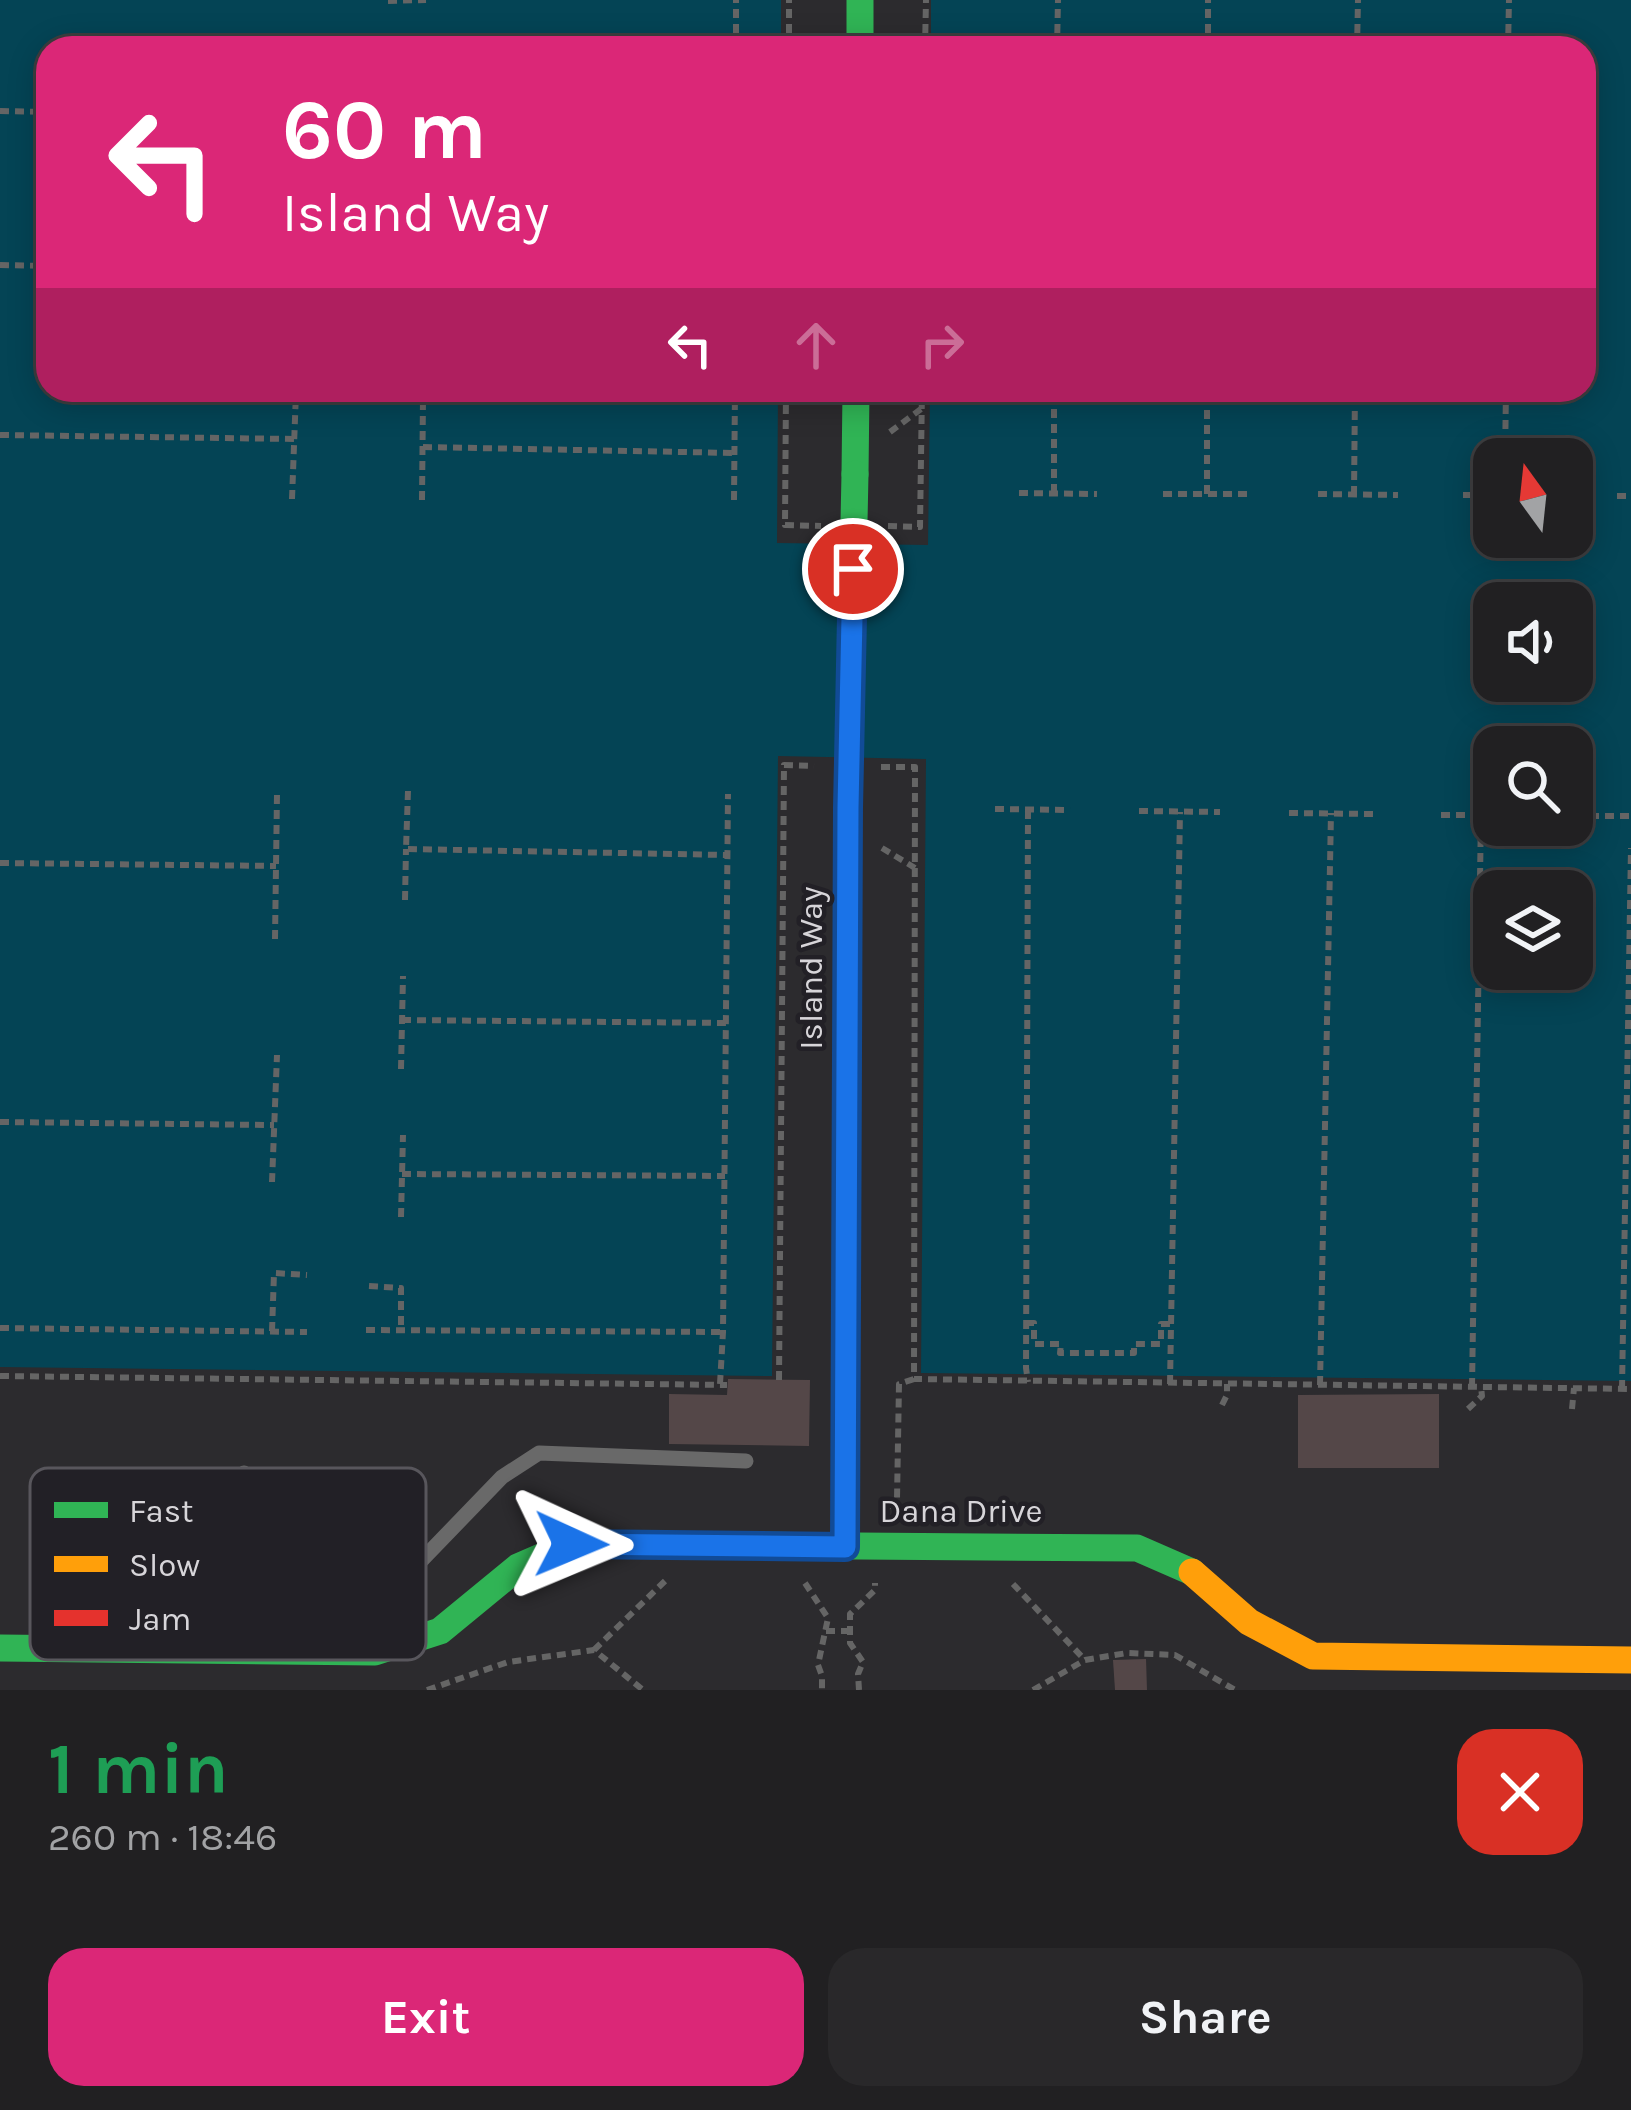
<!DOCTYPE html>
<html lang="en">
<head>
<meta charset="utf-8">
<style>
  :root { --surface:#212022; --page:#29282a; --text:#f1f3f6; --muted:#a2a3a5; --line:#3e3e40; --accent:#db2777 }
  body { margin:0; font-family:Karla,sans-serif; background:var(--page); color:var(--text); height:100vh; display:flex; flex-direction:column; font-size:45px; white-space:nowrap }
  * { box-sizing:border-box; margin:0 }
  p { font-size:39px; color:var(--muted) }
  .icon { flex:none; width:66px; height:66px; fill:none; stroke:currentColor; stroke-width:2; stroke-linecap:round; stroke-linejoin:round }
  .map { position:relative; height:1690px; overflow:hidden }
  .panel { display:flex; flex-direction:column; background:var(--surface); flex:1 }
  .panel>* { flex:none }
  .guide { position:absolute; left:36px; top:36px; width:1560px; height:366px; border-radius:36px; box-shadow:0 6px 30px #0003,0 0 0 3px var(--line); background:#db2777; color:#fff; overflow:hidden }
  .needle { width:78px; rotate:345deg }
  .controls { position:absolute; left:1473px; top:438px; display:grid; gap:24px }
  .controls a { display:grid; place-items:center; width:120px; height:120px; border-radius:24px; background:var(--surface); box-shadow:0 6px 30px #0003,0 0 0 3px var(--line); font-size:60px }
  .pin { position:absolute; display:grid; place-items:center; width:102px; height:102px; color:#fff; margin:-51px; border:6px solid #fff; border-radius:50%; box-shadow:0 3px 12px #0007 }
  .me { position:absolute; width:132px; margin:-66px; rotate:91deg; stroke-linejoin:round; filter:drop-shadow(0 0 9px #0008) }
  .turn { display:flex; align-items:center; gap:42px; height:252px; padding:0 48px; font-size:54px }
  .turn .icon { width:156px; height:156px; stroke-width:2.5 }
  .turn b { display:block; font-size:84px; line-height:102px }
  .lanes { display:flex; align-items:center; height:114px; padding:0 48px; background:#0003; justify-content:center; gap:60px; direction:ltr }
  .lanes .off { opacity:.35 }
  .round { display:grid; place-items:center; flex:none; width:126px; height:126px; border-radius:36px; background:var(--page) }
  .headline { display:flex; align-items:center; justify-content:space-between; height:204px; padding:0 48px }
  h1 { font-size:72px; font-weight:700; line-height:90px; color:#1e9e55 }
  .button { display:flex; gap:24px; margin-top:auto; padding:24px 48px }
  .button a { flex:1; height:138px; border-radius:36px; background:var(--accent); color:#fff; font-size:48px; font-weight:700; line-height:138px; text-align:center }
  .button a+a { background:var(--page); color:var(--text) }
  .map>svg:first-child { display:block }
  .water { fill:#044455; fill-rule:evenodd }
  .building { fill:#544748 }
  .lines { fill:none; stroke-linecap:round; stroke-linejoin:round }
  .path { stroke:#656565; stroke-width:6; stroke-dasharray:9 6; stroke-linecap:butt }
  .lane { stroke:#696969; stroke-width:15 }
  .fast { stroke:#30b455; stroke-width:27 }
  .slow { stroke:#ff9f0a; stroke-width:27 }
  .jam { stroke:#e5322d; stroke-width:27 }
  .fast-bridge { stroke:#30b455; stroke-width:27 }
  .route-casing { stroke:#114b97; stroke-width:30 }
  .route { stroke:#1a73e8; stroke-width:21 }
  .labels { text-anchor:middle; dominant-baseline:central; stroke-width:9; stroke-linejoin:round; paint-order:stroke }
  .street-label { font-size:33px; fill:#d7d5d9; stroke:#222026 }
  .key { fill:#222026; stroke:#58565c; stroke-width:3 }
  .key-label { font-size:33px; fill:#d7d5d9 }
</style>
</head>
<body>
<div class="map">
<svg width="1631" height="1690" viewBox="0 0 1631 1690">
  <rect width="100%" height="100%" fill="#2c2b2e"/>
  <path class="water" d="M0,0h781v48h-733v342h730l-1,153 151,2 2,-155h654v-342h-653v-48h700v1381l-710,-8 5,-614 -148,-3 -6,620 -772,-9zM1494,459h78v78h-78zM1494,603h78v78h-78zM1494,747h78v78h-78zM1494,891h78v78h-78z"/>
  <g class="building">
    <path d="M728,1379l82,1 -1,66 -140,-2v-50l58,1z"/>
    <path d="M1439,1394v74h-141v-73z"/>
    <path d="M1146,1659l1,31h-32l-2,-30z"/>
  </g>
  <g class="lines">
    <g class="path">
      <path d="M388,1l38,-1"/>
      <path d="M736,48v-48"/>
      <path d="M789,48v-48"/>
      <path d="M925,48l1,-48"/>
      <path d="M1057,48l1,-48"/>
      <path d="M1208,48v-48"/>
      <path d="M1357,48l1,-48"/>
      <path d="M1508,48l1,-48"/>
      <path d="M0,111l48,1"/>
      <path d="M0,265l48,1"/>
      <path d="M786,390l-1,135 36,1"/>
      <path d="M890,432l31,-23"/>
      <path d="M0,435l295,4"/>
      <path d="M423,447l312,6"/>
      <path d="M1505,459l1,-69"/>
      <path d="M1019,493l78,1"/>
      <path d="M1054,493v-103"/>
      <path d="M1163,494h85"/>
      <path d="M1207,494v-104"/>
      <path d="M1318,494l80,1"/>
      <path d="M1354,495l1,-105"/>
      <path d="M1463,495h31"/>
      <path d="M1617,496h14"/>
      <path d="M292,499l4,-107"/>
      <path d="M422,500l1,-101"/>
      <path d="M734,500l1,-110"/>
      <path d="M888,526l32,1 2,-137"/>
      <path d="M881,767h34l-1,612 717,10"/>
      <path d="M408,791l-2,58 322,6"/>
      <path d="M995,809l75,1"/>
      <path d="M1028,810l-2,558 2,14"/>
      <path d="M1139,811l81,1"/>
      <path d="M1289,813l84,1"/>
      <path d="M1441,815h53"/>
      <path d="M1590,816h41"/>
      <path d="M882,848l33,20"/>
      <path d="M0,863l276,3"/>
      <path d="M405,900l1,-51"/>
      <path d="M275,939l2,-145"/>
      <path d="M402,1020l324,3"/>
      <path d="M401,1069l2,-93"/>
      <path d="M0,1122l274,3"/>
      <path d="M402,1174l323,2"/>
      <path d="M272,1182l5,-127"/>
      <path d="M401,1217l2,-82"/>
      <path d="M369,1286l32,2v41"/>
      <path d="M1026,1323h8v21h27l-1,9h74v-9h27v-20h9"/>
      <path d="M0,1328l307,4"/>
      <path d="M366,1330l357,2"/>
      <path d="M272,1331l2,-58 33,2"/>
      <path d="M0,1376l727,9"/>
      <path d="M779,1380l5,-615 30,1"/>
      <path d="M720,1384l3,-52 5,-538"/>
      <path d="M1170,1384l10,-572"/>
      <path d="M1320,1385l11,-572"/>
      <path d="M1472,1387l9,-572"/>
      <path d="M1622,1389l9,-541"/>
      <path d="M1222,1405l5,-10v-11"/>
      <path d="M1468,1409l14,-13 -1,-9"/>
      <path d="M1572,1409l2,-21"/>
      <path d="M887,1508l10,-9 2,-115 15,-5"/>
      <path d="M805,1583l23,35 -10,47 4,11v14"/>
      <path d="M1013,1584l72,76"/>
      <path d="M826,1631h24"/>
      <path d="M594,1650l71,-69"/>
      <path d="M427,1690l81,-28 86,-12 49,40"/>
      <path d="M859,1690l-1,-16 5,-12 -13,-19v-29l25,-24v-7"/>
      <path d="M1033,1690l52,-30 42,-7 48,2 60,35"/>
    </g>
    <g class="lane">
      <path d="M243,1566l158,2 16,-3 85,-88 37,-24 207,8"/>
      <path d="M242,1650l2,-177"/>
    </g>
    <g class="fast">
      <path d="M860,0v48"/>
      <path d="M855,474l1,-84"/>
      <path d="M847,1020l1,-212"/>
      <path d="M0,1648l375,4 65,-21 78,-64 53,-23 566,4 55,24"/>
    </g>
    <path class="slow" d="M1192,1572l57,50 64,34 318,4"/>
    <path class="jam" d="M845,1547l2,-527"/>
    <path class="fast-bridge" d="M848,808l7,-334"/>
  </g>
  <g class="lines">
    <g class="route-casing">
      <path id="route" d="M571,1544l274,3 3,-739 5,-239"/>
    </g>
    <use href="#route" class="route"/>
  </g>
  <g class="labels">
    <g class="street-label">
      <text transform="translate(811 968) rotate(-90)">Island Way</text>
      <text x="961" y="1511">Dana Drive</text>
    </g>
  </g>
  <rect x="30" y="1468" width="396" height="192" rx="18" class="key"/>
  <rect x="54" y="1502" width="54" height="16" fill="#30b455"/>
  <rect x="54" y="1556" width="54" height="16" fill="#ff9f0a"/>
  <rect x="54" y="1610" width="54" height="16" fill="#e5322d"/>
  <g class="key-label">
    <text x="129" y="1522">Fast</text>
    <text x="129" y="1576">Slow</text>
    <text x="129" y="1630">Jam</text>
  </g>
</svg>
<div class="controls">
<a><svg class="needle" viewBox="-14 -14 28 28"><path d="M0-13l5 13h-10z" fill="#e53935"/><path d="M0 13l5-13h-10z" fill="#a2a3a5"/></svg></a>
<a><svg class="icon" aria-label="sound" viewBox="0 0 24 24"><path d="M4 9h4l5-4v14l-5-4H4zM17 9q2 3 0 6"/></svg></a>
<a><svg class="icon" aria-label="search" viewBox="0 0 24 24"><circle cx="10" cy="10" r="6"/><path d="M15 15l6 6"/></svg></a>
<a><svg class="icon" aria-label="layers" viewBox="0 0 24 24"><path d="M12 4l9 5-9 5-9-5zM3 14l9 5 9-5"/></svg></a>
</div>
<div class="pin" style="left:853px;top:569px;background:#d93025"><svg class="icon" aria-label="arrive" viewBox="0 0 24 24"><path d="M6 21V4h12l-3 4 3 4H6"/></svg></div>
<svg class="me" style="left:571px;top:1544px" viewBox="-20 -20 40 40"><path d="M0-17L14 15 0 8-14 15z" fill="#1a73e8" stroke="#fff" stroke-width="4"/></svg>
<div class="guide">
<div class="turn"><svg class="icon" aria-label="left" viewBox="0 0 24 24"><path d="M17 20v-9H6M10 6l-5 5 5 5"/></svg><div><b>60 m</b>Island Way</div></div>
<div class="lanes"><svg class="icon" aria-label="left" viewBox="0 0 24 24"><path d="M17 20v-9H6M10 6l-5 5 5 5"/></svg><svg class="icon off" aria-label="ahead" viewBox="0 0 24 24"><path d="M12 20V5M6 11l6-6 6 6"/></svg><svg class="icon off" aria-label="right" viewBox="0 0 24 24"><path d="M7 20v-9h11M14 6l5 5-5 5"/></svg></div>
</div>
</div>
<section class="panel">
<div class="headline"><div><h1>1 min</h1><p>260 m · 18:46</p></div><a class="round" style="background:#d93025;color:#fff"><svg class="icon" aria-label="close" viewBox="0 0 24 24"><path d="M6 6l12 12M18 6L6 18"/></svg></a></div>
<div class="button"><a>Exit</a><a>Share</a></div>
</section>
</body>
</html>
